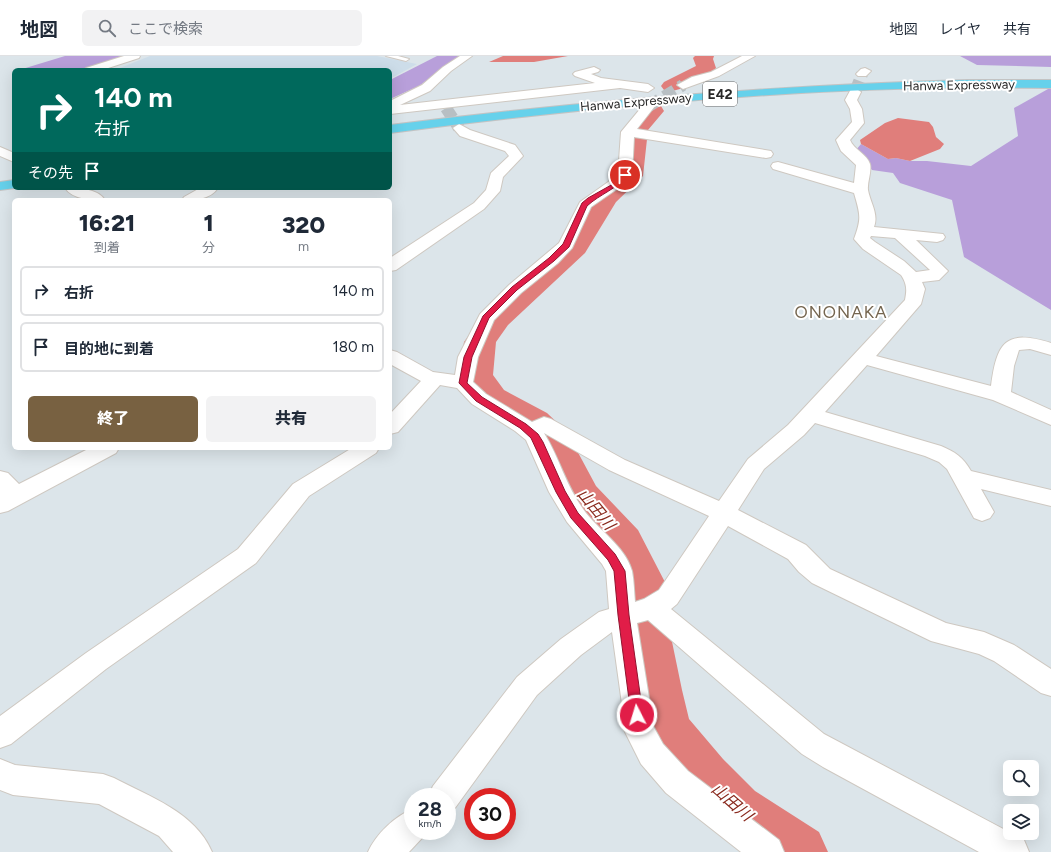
<!DOCTYPE html>
<html lang="ja">
<head>
<meta charset="utf-8">
<style>
  :root { --surface:#fff; --page:#f2f2f3; --text:#1f2937; --muted:#747a83; --line:#e0e1e3; --accent:#786141 }
  body { margin:0; font-family:Figtree,"Noto Sans JP",sans-serif; background:var(--page); color:var(--text); height:100vh; display:flex; flex-direction:column; font-size:15px; white-space:nowrap }
  * { box-sizing:border-box; margin:0 }
  p { font-size:13px; color:var(--muted) }
  .icon { flex:none; width:22px; height:22px; fill:none; stroke:currentColor; stroke-width:2; stroke-linecap:round; stroke-linejoin:round }
  .map { position:relative; flex:1; overflow:hidden }
  .panel { position:absolute; left:12px; top:142px; width:380px; height:252px; display:flex; flex-direction:column; background:var(--surface); border-radius:6px; box-shadow:0 4px 16px #0002 }
  .panel>* { flex:none }
  .banner { position:absolute; left:12px; top:12px; width:380px; height:122px; border-radius:6px; box-shadow:0 4px 16px #0002; background:#00695c; color:#fff; overflow:hidden }
  .controls { position:absolute; left:1003px; top:704px; display:grid; gap:8px }
  .controls a { display:grid; place-items:center; width:36px; height:36px; border-radius:6px; background:var(--surface); box-shadow:0 4px 16px #0002; font-size:20px }
  .speed { position:absolute; left:404px; top:732px; display:flex; gap:8px; font-size:20px; font-weight:700; text-align:center }
  .speed>* { display:grid; place-content:center; width:52px; height:52px; border-radius:50%; background:var(--surface); box-shadow:0 4px 16px #0002; line-height:1 }
  .speed small { font-size:10px; font-weight:400 }
  .speed .limit { border:6px solid #d22; background:#fff; color:#111 }
  .pin { position:absolute; display:grid; place-items:center; width:34px; height:34px; color:#fff; margin:-17px; border:2px solid #fff; border-radius:50%; box-shadow:0 1px 4px #0007 }
  .me { position:absolute; width:44px; margin:-22px; rotate:355deg; stroke-linejoin:round; filter:drop-shadow(0 0 3px #0008) }
  .turn { display:flex; align-items:center; gap:14px; height:84px; padding:0 16px; font-size:18px }
  .turn .icon { width:52px; height:52px; stroke-width:2.5 }
  .turn b { display:block; font-size:28px; line-height:34px }
  .then { display:flex; align-items:center; height:38px; padding:0 16px; background:#0003; gap:8px; font-size:15px }
  .eta { display:flex; justify-content:space-evenly; align-items:center; height:68px; text-align:center }
  .eta b { font-size:24px; font-weight:800; line-height:28px }
  .cta { display:flex; gap:8px; margin-top:auto; padding:8px 16px }
  .cta a { flex:1; height:46px; border-radius:6px; background:var(--accent); color:#fff; font-size:16px; font-weight:800; line-height:46px; text-align:center }
  .cta a+a { background:var(--page); color:var(--text) }
  ul { padding:0; list-style:none }
  li { display:flex; align-items:center; gap:12px; height:50px; margin:0 8px 6px; padding:0 8px; border:2px solid var(--line); border-radius:6px }
  li div { flex:1 }
  li b { display:block; font-size:15px }
  li em { font-style:normal }
  header { display:flex; align-items:center; gap:24px; box-sizing:border-box; height:56px; padding:0 20px; background:var(--surface); border-bottom:1px solid var(--line) }
  header strong { font-size:19px }
  nav { display:flex; gap:22px; margin-inline-start:auto; font-size:14px }
  .search { width:280px; height:36px; background:var(--page); display:flex; align-items:center; gap:10px; box-sizing:border-box; padding:0 14px; border-radius:6px; color:var(--muted); font-size:15px }
  .map>svg:first-child { display:block }
  .education { fill:#cddde9 }
  .green { fill:#b89fda }
  .water { fill:#e07e7b }
  .lines { fill:none; stroke-linecap:round; stroke-linejoin:round }
  .river { fill:#e07e7b; fill-rule:evenodd }
  .street-tunnel { stroke:#b8bfc3; stroke-width:12; stroke-dasharray:12 6; stroke-linecap:butt }
  .lane-casing { stroke:#cec8c1; stroke-width:2 }
  .street-casing { stroke:#cec8c1; stroke-width:2 }
  .highway-casing { stroke:#c3c3c3; stroke-width:2 }
  .lane { fill:#fff; fill-rule:evenodd }
  .street { fill:#fff; fill-rule:evenodd }
  .highway { fill:#66d1eb; fill-rule:evenodd }
  .route { fill:#e11d48; stroke:#92132f }
  .labels { text-anchor:middle; dominant-baseline:central; stroke-width:4; stroke-linejoin:round; paint-order:stroke }
  .far-street-label { font-size:13px; fill:#292929; stroke:#fff }
  .shield { fill:#fff; stroke:#696969; stroke-width:1 }
  .shield-label { font-size:14px; font-weight:bold; fill:#292929 }
  .water-label { font-size:16px; font-style:italic; fill:#89281c; stroke:#fff }
  .quarter-label { font-size:17px; letter-spacing:1px; fill:#74654f; stroke:#fff }
</style>
</head>
<body>
<header>
<strong>地図</strong>
<div class="search"><svg class="icon" aria-label="search" viewBox="0 0 24 24"><circle cx="10" cy="10" r="6"/><path d="M15 15l6 6"/></svg>ここで検索</div>
<nav><a>地図</a><a>レイヤ</a><a>共有</a></nav>
</header>
<div class="map">
<svg width="1051" height="796" viewBox="0 0 1051 796">
  <rect width="100%" height="100%" fill="#dce5ea"/>
  <path class="education" d="M150,0h227l40,8 -27,15v-9h-275z"/>
  <g class="green">
    <path d="M65,0h57l-39,14h-64z"/>
    <path d="M437,0h23l-41,30 -29,13v-19z"/>
    <path d="M960,0h91v11l-74,-2z"/>
    <path d="M1048,33h3v221l-87,-53 -12,-57 -52,-17 -7,-10 -21,-3 -16,-20 5,-6 27,15 8,-1 14,3h17l44,5 47,-30 -4,-28z"/>
  </g>
  <g class="water">
    <path d="M503,0h65l-34,6h-45z"/>
    <path d="M898,62l31,4 4,5 3,10 8,7 -4,5 -30,12 -14,-3 -8,1 -27,-15 -1,-4 25,-17z"/>
  </g>
  <g class="lines">
    <g class="river">
      <path d="M695,0h19l-1,3 3,9 -3,4c-15,8 -33,22 -49,18l-3,-4 3,-4 32,-16 -3,-8z"/>
      <path d="M653,49l8,1 3,5 -16,19 -5,46 -27,26 -31,51 -77,72 -12,17 -3,33 11,15 43,23 20,19 29,54 42,44 30,58 2,44 12,58 7,29 34,40 32,32 64,41 9,20h-78l-33,-23 -32,-34 -36,-48 -8,-17 -9,-40 -8,-58v-44l-18,-38 -40,-45 -28,-58 -17,-18 -41,-23 -21,-31 5,-33 22,-31 78,-69 33,-50 22,-19 7,-44 19,-23z"/>
    </g>
    <g class="street-tunnel">
      <path d="M855,36l7,-18"/>
      <path d="M649,50l34,-21"/>
      <path d="M446,52l13,20"/>
    </g>
    <g class="lane-casing">
      <path id="lane" d="M386,0h12l11,3 -3,2z"/>
    </g>
    <g class="street-casing">
      <g id="street">
        <path d="M124,0h16l-1,2 -37,12h-18l2,-2z"/>
        <path d="M460,0h12l-21,15 -21,20 -30,14 195,-22 -20,-7 -2,-2 2,-2 19,-5 6,3 -2,2 -7,2 10,4 47,6 6,4 -6,4 -28,-4 -230,26v-13l32,-16 21,-18z"/>
        <path d="M742,0h13l-36,20 -36,13 -6,-4 15,-8 19,-5z"/>
        <path d="M865,12l6,3 -5,5h-8l-2,-2 5,-5z"/>
        <path d="M855,32l6,4 -4,8 5,9 2,14 -14,17c4,10 17,14 20,24 2,8 -3,18 -2,26 2,12 11,24 6,37l69,7 2,3 -2,3 -6,2 -21,-2 32,31 -9,9 -17,2 3,7 -4,15 -45,52 115,30c6,-44 14,-57 60,-43v12l-21,-6 -11,1 -5,16 -3,26 40,18v15l-58,-25 -126,-35 -42,47 116,34c14,6 22,11 30,25l80,19v16l-70,-17 13,23 -4,6 -8,3 -8,-3 -27,-49 -8,-7 -14,-6 -110,-33 -11,12 -40,34 -26,41 68,35 24,24 116,54 38,9 30,13 37,24v27l-10,-3 -47,-32 -15,-7 -48,-13 -119,-58 -13,-11 -11,-13 -60,-33 -51,78 -6,5 153,125 200,106 5,12h-50l-156,-85 -21,-13 -154,-134 -11,3 13,81 2,20 11,20 25,27 91,69 5,12h-43l-75,-59 -25,-29 -19,-38v-22l-10,-72 -31,23 -44,40 -82,113 -8,3v-14h-19l5,-11 84,-109 44,-38 38,-27 10,-3 -3,-38 -4,-7 -35,-42 -18,-30 -23,-52 -11,-9 -43,-27 -15,-16 -17,-3 -42,47 -8,2v-20l31,-33 -31,-17v-14l7,2 36,20 22,3 3,-18 22,-43 29,-29 50,-42 21,-41 38,-27 3,-43 24,-29h8l2,3 -18,23 134,22 2,3 -2,3 -5,1 -132,-21 -2,38 -5,7 -36,25 -19,41 -14,15 -37,30 -27,27 -16,37 -5,25 13,12 46,28 12,-5 7,2 74,41 94,41 29,-42 40,-34 117,-125c2,-10 2,-16 -4,-25l-38,-26 -9,-10c8,-21 6,-25 0,-46l-81,-24 -2,-3 2,-3 5,-1 76,21 2,-18 -15,-14 -5,-11 16,-18 -2,-13 -5,-9 6,-11zM871,180l24,2 35,32 -14,2 -12,-11 -29,-19 -5,-4zM544,377l65,37 100,46 -50,74 -15,9 -9,3c-1,-10 -1,-21 -3,-31 -7,-25 -34,-41 -49,-62 -17,-23 -24,-52 -39,-76z"/>
        <path d="M459,68l11,6 45,15 8,11 -20,21 -3,14 -16,18 -88,61 -6,1v-13l84,-55 12,-13 5,-17 18,-17 -4,-5 -45,-15 -7,-8z"/>
        <path d="M0,91l14,6v9l-14,-6z"/>
        <path d="M65,132c13,0 32,0 40,12 -13,0 -32,0 -40,-12z"/>
        <path d="M200,132h18c-8,12 -24,12 -36,12l2,-3z"/>
        <path d="M90,392h29l-3,5 -108,58 -8,2v-42l8,2 11,11z"/>
        <path d="M352,392h27l-3,5 -67,43 -53,67 -150,106 -95,75 -11,4v-32l86,-63 152,-104 55,-65z"/>
        <path d="M0,703l15,6 88,9 11,4c36,19 81,34 98,74h-39l-14,-16 -60,-32 -86,-9 -13,-5z"/>
        <path d="M413,753v22h14l-3,5 -15,16h-41c8,-18 27,-36 45,-43z"/>
      </g>
    </g>
    <g class="highway-casing">
      <g id="highway">
        <path d="M968,24h83v8c-83,-1 -167,0 -250,5 -137,8 -274,22 -411,40v-8c192,-24 384,-40 578,-45z"/>
        <path d="M14,124l1,8 -15,2v-8z"/>
      </g>
    </g>
    <use href="#lane" class="lane"/>
    <use href="#street" class="street"/>
    <use href="#highway" class="highway"/>
  </g>
  <path class="route" d="M623,118l5,1c-11,14 -28,19 -41,31l-18,41 -15,14 -37,29 -28,28 -17,39 -5,26 15,14 44,27 12,10 5,8 22,49 13,22 37,41 10,17 4,44 14,100 -2,4 -4,1 -4,-1 -2,-4 -13,-100 -4,-44 -6,-11 -37,-42 -15,-26 -25,-54 -11,-10 -44,-27 -17,-18 5,-26 19,-41 29,-29 37,-29 14,-14 19,-41 6,-5 25,-14z"/>
  <g class="labels">
    <g class="far-street-label">
      <text transform="translate(959 29) rotate(-1)">Hanwa Expressway</text>
      <text transform="translate(636 46) rotate(-5)">Hanwa Expressway</text>
    </g>
    <rect class="shield" x="703" y="26" width="34" height="24" rx="3"/>
    <g class="shield-label">
      <text x="720" y="38">E42</text>
    </g>
    <g class="water-label">
      <text transform="translate(596 453) rotate(50)">山田川</text>
      <text transform="translate(732 746) rotate(41)">山田川</text>
    </g>
    <g class="quarter-label">
      <text x="841" y="256">ONONAKA</text>
    </g>
  </g>
</svg>
<div class="controls">
<a><svg class="icon" aria-label="search" viewBox="0 0 24 24"><circle cx="10" cy="10" r="6"/><path d="M15 15l6 6"/></svg></a>
<a><svg class="icon" aria-label="layers" viewBox="0 0 24 24"><path d="M12 4l9 5-9 5-9-5zM3 14l9 5 9-5"/></svg></a>
</div>
<div class="speed"><div>28<small>km/h</small></div><div class="limit">30</div></div>
<div class="pin" style="left:625px;top:119px;background:#d93025"><svg class="icon" aria-label="arrive" viewBox="0 0 24 24"><path d="M6 21V4h12l-3 4 3 4H6"/></svg></div>
<svg class="me" style="left:637px;top:659px" viewBox="-20 -20 40 40"><circle r="17" fill="#e11d48" stroke="#fff" stroke-width="3"/><path d="M0-11L8 9 0 5-8 9z" fill="#fff"/></svg>
<div class="banner">
<div class="turn"><svg class="icon" aria-label="right" viewBox="0 0 24 24"><path d="M7 20v-9h11M14 6l5 5-5 5"/></svg><div><b>140 m</b>右折</div></div>
<div class="then">その先<svg class="icon" aria-label="arrive" viewBox="0 0 24 24"><path d="M6 21V4h12l-3 4 3 4H6"/></svg></div>
</div>
<section class="panel">
<div class="eta">
<div><b>16:21</b><p>到着</p></div>
<div><b>1</b><p>分</p></div>
<div><b>320</b><p>m</p></div>
</div>
<ul>
<li><svg class="icon" aria-label="right" viewBox="0 0 24 24"><path d="M7 20v-9h11M14 6l5 5-5 5"/></svg><div><b>右折</b></div><em>140 m</em></li>
<li><svg class="icon" aria-label="arrive" viewBox="0 0 24 24"><path d="M6 21V4h12l-3 4 3 4H6"/></svg><div><b>目的地に到着</b></div><em>180 m</em></li>
</ul>
<div class="cta"><a>終了</a><a>共有</a></div>
</section>
</div>
</body>
</html>
